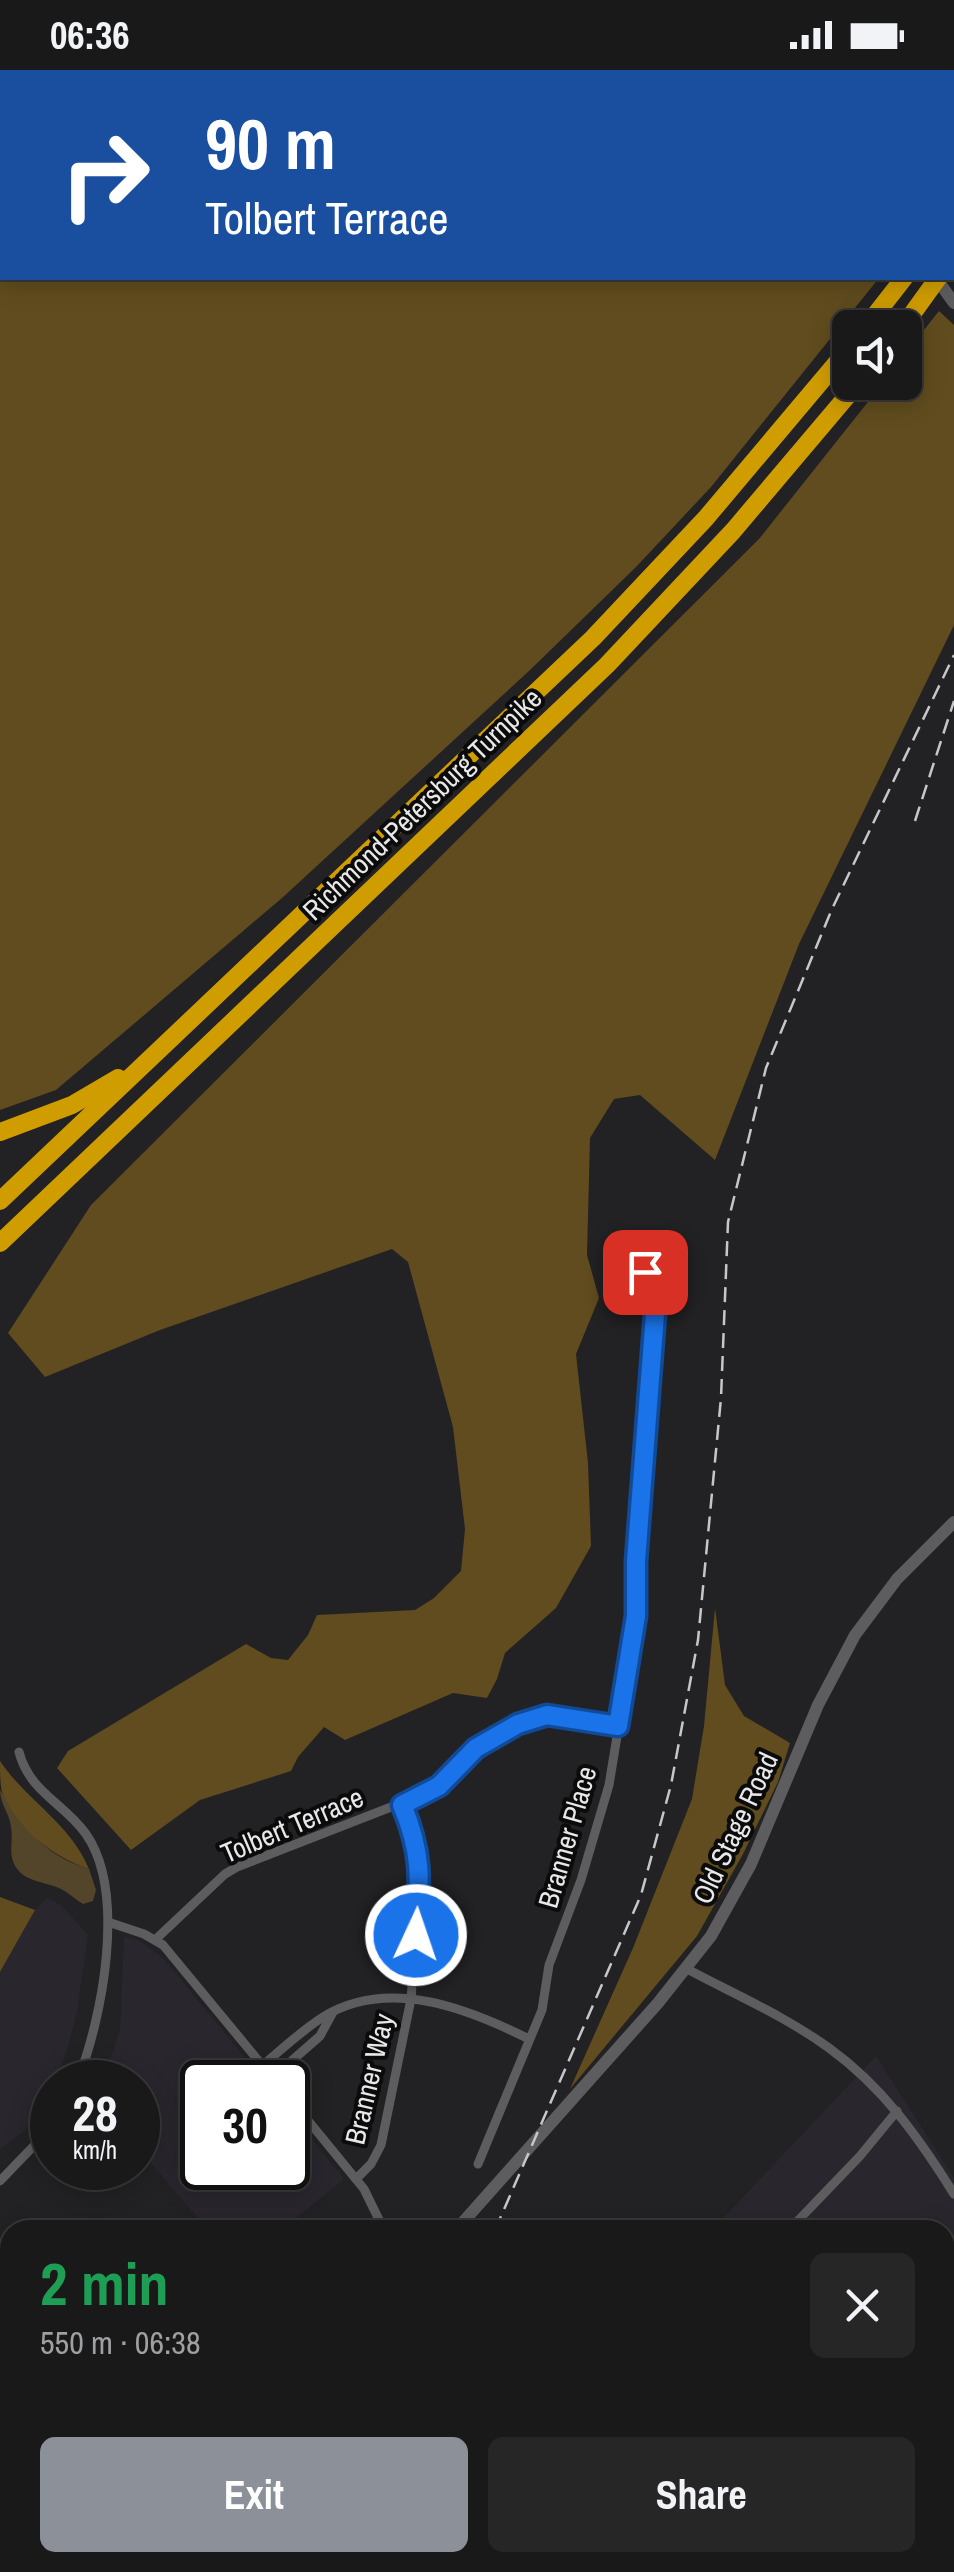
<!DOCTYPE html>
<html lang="en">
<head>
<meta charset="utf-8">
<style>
  :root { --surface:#1a191a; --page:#272627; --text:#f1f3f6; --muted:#9fa0a2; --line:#383839; --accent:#8c9099 }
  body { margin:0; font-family:"Archivo Narrow",sans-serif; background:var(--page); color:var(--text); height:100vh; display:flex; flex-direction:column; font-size:38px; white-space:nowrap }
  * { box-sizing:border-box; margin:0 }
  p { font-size:32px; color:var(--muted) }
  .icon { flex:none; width:55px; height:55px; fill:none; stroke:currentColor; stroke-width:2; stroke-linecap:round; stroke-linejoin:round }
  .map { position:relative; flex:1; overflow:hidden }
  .drawer { position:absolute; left:0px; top:2150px; width:955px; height:352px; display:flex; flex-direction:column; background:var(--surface); border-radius:30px 30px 0 0; box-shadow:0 5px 25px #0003,0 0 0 2px var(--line) }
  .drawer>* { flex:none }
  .guide { position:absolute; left:0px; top:0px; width:955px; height:210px; box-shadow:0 5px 25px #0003,0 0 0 2px var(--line); background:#1a4fa0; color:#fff; overflow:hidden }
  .fabs { position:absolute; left:832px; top:240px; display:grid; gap:20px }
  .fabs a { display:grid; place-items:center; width:90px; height:90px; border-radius:15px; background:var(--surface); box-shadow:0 5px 25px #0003,0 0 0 2px var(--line); font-size:50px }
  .speed { position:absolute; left:30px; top:1990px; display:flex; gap:20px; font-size:50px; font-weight:700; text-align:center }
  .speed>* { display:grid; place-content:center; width:130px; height:130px; border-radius:50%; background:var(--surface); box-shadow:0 5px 25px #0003,0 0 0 2px var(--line); line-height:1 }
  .speed small { font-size:25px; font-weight:400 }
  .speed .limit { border:5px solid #111; border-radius:15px; background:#fff; color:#111 }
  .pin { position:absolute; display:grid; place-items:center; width:85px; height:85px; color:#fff; margin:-42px; border-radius:20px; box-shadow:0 5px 15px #0006 }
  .me { position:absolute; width:110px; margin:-55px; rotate:3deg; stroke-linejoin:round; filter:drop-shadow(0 0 8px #0008) }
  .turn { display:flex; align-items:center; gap:35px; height:210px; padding:0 40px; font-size:45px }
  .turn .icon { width:130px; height:130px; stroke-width:2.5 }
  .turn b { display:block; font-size:70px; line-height:85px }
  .round { display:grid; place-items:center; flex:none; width:105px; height:105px; border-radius:15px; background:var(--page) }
  .headline { display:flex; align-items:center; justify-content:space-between; height:170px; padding:0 40px }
  h1 { font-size:60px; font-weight:700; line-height:75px; color:#1e9e55 }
  .button { display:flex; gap:20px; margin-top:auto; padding:20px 40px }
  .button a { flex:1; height:115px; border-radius:15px; background:var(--accent); color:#fff; font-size:40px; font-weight:700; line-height:115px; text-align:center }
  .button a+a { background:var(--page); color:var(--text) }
  .status { display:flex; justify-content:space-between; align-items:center; height:70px; padding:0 50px; background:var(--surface); direction:ltr }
  .status svg { height:28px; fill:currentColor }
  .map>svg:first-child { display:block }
  .built { fill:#2a262e }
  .green { fill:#534529 }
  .forest { fill:#604c1e }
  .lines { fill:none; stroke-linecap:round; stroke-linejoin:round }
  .street { stroke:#5d5c5f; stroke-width:9 }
  .secondary { stroke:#5d5c5f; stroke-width:12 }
  .highway { stroke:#d09d01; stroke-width:18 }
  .rail { stroke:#c7c6c8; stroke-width:2.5; stroke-dasharray:15 8; stroke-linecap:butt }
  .route-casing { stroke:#114b97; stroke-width:25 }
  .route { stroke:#1a73e8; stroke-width:18 }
  .labels { text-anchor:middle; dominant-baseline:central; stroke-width:8; stroke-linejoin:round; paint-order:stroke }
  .street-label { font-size:28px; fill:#e8e7e9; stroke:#0b0b0c }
</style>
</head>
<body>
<div class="status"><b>06:36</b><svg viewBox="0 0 49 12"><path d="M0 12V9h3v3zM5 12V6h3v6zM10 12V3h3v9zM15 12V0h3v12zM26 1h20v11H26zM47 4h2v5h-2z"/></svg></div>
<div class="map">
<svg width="954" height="2502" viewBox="0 0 954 2502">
  <rect width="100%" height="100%" fill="#222123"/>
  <g class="built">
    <path d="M47,1828l14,7 27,30 -11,77 -11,42 -17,39 -25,38 -24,18v-177l35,-62z"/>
    <path d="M124,1866l16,5 23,17 102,124h-63v86h86v-59l56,70 -62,51h-74l-70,-82v-66h-36l18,-51z"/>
    <path d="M876,1986l78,122v394h-565l9,-10h547v-332h-233z"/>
    <path d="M0,2265l10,16v211l113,1 -9,9h-114z"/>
  </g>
  <path class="green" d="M0,1720c27,39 41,64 89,79l7,21 -3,11 -10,3c-7,-4 -13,-10 -20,-14 -18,-10 -44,-6 -51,-32 -2,-10 1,-21 -1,-31 -2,-15 -11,-23 -11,-37z"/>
  <g class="forest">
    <path d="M124,0h670l1,2h-670z"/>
    <path d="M0,63h2v145h877l-168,209 -75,80 -107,104 -247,227 -226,192 -56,20z"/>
    <path d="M939,241l15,14v300l-155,319 -84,216 -75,-65 -26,4 -24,39 -3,117 12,43 -23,56 12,109 3,83 -35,62 -51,45 -8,26 -10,19 -34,-5 -108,47 -21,-13 -26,30 -7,14 -91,29 -69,50 -74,-82 11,-17 178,-107 25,14 17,2 20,-25 9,-20 98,-5 19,-12 27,-27 4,-42 -12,-102 -45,-165 -16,-13 -232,81 -115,47 -37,-44 83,-128 668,-666 124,-156 22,-1v-28z"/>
    <path d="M715,1538l10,77 19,31 46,27 -12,39 -35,72 -46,82 -127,153 63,-141 59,-149 12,-73z"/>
    <path d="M0,1691c27,40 70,62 89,108 -38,-13 -70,-39 -87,-77 -2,-8 -2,-22 -2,-31z"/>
    <path d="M0,1827l35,13 -35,62z"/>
  </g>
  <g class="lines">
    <g class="street">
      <path d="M19,1682c11,41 44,50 67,82 41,59 16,186 -9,248"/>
      <path d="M108,1852l36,12 19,11 113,137"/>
      <path d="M156,1869l69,-65 12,-7 190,-74 12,-7 38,-38 41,-24 29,-9 71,10"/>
      <path d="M687,1899c47,25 98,47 142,79 54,39 90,90 125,146"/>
      <path d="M262,1996c20,-17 39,-35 61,-49 65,-40 144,-9 206,22"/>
      <path d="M272,2008l48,-42 13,-24"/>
      <path d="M288,2026l76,93 20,41"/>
      <path d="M478,2094l64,-154 7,-45 32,-85 28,-95 28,-170 -1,-54 20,-260 -11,-29"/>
      <path d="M356,2109l15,-15 10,-19 30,-146 7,-96 1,-49 -17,-49"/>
      <path d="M0,2111l52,-54"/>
      <path d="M789,2160l71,-74 37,-45"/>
    </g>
    <g class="secondary">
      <path d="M815,0l1,2"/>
      <path d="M936,208l18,25"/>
      <path d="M456,2160l202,-227 53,-67 40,-72 67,-159 37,-70 42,-56 57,-57"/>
      <path d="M135,2502l9,-10"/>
    </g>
    <g class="highway">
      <path d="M952,141l2,-2"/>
      <path d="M952,188l2,-2"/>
      <path d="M865,258l39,-50"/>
      <path d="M902,258l36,-50"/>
      <path d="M0,1062l72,-27 46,-27"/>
      <path d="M0,1131l593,-563 113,-120 144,-171"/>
      <path d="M0,1173l607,-578 126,-134 126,-149"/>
      <path d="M0,2178l10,13"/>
      <path d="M0,2228l10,13"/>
      <path d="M170,2492l6,10"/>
      <path d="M206,2492l6,10"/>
    </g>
    <g class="rail">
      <path d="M915,751l39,-120"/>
      <path d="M495,2160l146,-335 30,-110 27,-145 23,-242 7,-176 38,-154 66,-159 122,-254"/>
      <path d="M343,2502l4,-10"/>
    </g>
  </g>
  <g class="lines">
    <g class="route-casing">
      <path id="route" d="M416,1865c4,-53 7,-81 -14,-130l37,-19 37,-38 42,-24 29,-9 71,11 18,-110v-55l20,-260 -11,-29"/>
    </g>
    <use href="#route" class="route"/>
  </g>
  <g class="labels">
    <g class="street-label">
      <text transform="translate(422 734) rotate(-44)">Richmond-Petersburg Turnpike</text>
      <text transform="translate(292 1755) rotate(-23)">Tolbert Terrace</text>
      <text transform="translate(735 1758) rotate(-65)">Old Stage Road</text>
      <text transform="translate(567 1767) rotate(-74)">Branner Place</text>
      <text transform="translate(369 2009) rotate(-77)">Branner Way</text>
    </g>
  </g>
</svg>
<div class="fabs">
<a><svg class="icon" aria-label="sound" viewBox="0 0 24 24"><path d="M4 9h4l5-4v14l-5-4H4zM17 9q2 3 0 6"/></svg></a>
</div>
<div class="speed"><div>28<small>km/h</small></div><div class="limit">30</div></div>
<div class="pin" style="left:645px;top:1202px;background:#d93025"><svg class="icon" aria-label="arrive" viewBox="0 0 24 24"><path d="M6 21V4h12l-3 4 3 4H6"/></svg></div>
<svg class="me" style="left:416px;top:1865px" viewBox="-20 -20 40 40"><circle r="17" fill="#1a73e8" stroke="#fff" stroke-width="3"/><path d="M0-11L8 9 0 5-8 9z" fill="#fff"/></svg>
<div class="guide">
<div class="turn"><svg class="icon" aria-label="right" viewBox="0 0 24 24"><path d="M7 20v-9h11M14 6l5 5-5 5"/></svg><div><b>90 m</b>Tolbert Terrace</div></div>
</div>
<section class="drawer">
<div class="headline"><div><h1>2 min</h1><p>550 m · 06:38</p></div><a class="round"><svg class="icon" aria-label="close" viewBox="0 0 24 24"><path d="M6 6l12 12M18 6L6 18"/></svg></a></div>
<div class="button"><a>Exit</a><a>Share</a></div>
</section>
</div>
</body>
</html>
